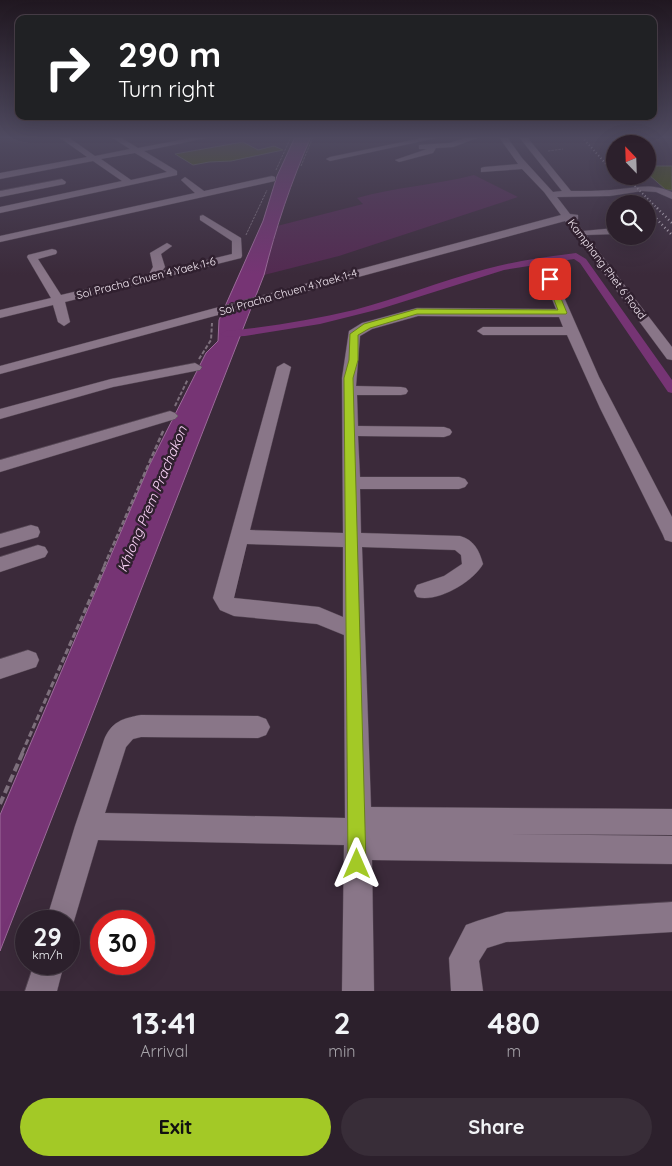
<!DOCTYPE html>
<html lang="en">
<head>
<meta charset="utf-8">
<style>
  :root { --surface:#2c202c; --page:#382d38; --text:#f1f3f6; --muted:#a6a3a9; --line:#483e48; --accent:#a3c926 }
  body { margin:0; font-family:Quicksand,sans-serif; background:var(--page); color:var(--text); height:100vh; display:flex; flex-direction:column; font-size:19px; white-space:nowrap }
  * { box-sizing:border-box; margin:0 }
  p { font-size:16px; color:var(--muted) }
  .icon { flex:none; width:28px; height:28px; fill:none; stroke:currentColor; stroke-width:2; stroke-linecap:round; stroke-linejoin:round }
  .map { position:relative; height:991px; overflow:hidden }
  .panel { display:flex; flex-direction:column; background:var(--surface); flex:1 }
  .panel>* { flex:none }
  .hud { position:absolute; left:15px; top:15px; width:642px; height:105px; border-radius:10px; box-shadow:0 5px 20px #0002,0 0 0 1px var(--line); background:#202124; color:#fff; overflow:hidden }
  .needle { width:32px; rotate:337deg }
  .controls { position:absolute; left:606px; top:135px; display:grid; gap:10px }
  .controls a { display:grid; place-items:center; width:50px; height:50px; border-radius:50%; background:var(--surface); box-shadow:0 5px 20px #0002,0 0 0 1px var(--line); font-size:25px }
  .speed { position:absolute; left:15px; top:910px; display:flex; gap:10px; font-size:25px; font-weight:700; text-align:center }
  .speed>* { display:grid; place-content:center; width:65px; height:65px; border-radius:50%; background:var(--surface); box-shadow:0 5px 20px #0002,0 0 0 1px var(--line); line-height:1 }
  .speed small { font-size:12px; font-weight:400 }
  .speed .limit { border:8px solid #d22; background:#fff; color:#111 }
  .pin { position:absolute; display:grid; place-items:center; width:42px; height:42px; color:#fff; margin:-21px; border-radius:10px; box-shadow:0 2px 8px #0006 }
  .me { position:absolute; width:55px; margin:-28px; rotate:0deg; stroke-linejoin:round; filter:drop-shadow(0 0 4px #0008) }
  .turn { display:flex; align-items:center; gap:18px; height:105px; padding:0 20px; font-size:22px }
  .turn .icon { width:65px; height:65px; stroke-width:2.5 }
  .turn b { display:block; font-size:35px; line-height:42px }
  .eta { display:flex; justify-content:space-evenly; align-items:center; height:85px; text-align:center }
  .eta b { font-size:30px; font-weight:700; line-height:35px }
  .button { display:flex; gap:10px; margin-top:auto; padding:10px 20px }
  .button a { flex:1; height:58px; border-radius:30px; background:var(--accent); color:#111; font-size:20px; font-weight:700; line-height:58px; text-align:center }
  .button a+a { background:var(--page); color:var(--text) }
  .map>svg:first-child { display:block }
  .green { fill:#532a51 }
  .water { fill:#763474; stroke:#9c6a9a }
  .lines { fill:none; stroke-linecap:round; stroke-linejoin:round }
  .canal { fill:#763474; fill-rule:evenodd }
  .building { fill:#435401; stroke:#606851 }
  .minor-casing { stroke:#544653; stroke-width:1 }
  .path-far4 { stroke:#7d6f7c; stroke-width:1; stroke-dasharray:2.5 1; stroke-linecap:butt }
  .path-far3 { stroke:#7d6f7c; stroke-width:2; stroke-dasharray:4 2; stroke-linecap:butt }
  .path-far2 { stroke:#7d6f7c; stroke-width:2.5; stroke-dasharray:5 2.5; stroke-linecap:butt }
  .path-far1 { stroke:#7d6f7c; stroke-width:3; stroke-dasharray:6 3; stroke-linecap:butt }
  .path { stroke:#7d6f7c; stroke-width:4; stroke-dasharray:8 4; stroke-linecap:butt }
  .minor { fill:#897688; fill-rule:evenodd }
  .rail-far1 { stroke:#cabec9; stroke-width:2; stroke-dasharray:1 2.5; stroke-linecap:butt }
  .rail { stroke:#cabec9; stroke-width:2.5; stroke-dasharray:1 3; stroke-linecap:butt }
  .route { fill:#a3c926; stroke:#6a8319 }
  .labels { text-anchor:middle; dominant-baseline:central; stroke-width:5; stroke-linejoin:round; paint-order:stroke }
  .far-street-label { font-size:11px; fill:#f4e9f3; stroke:#30202f }
  .water-label { font-size:14px; font-style:italic; fill:#fcd5f9; stroke:#30202f }
</style>
</head>
<body>
<div class="map">
<svg width="672" height="991" viewBox="0 0 672 991">
  <rect width="100%" height="100%" fill="#3b2a3a"/>
  <path class="green" d="M474,175l44,22 -179,59 -75,19 13,-49 86,-22 -6,-6c38,-11 78,-13 117,-23z"/>
  <path class="water" d="M295,137h16c-20,45 -35,90 -47,138l-264,676v-136l149,-349 57,-113 12,-12 1,-21 44,-99 14,-45z"/>
  <g class="lines">
    <path class="canal" d="M576,253l10,6 86,121v13l-4,-1 -88,-129 -6,-4 -70,11 -124,39 -60,15 -75,12 -19,1 -6,-3 6,-3c43,-4 86,-11 128,-21 45,-12 87,-29 132,-41 29,-8 60,-12 90,-16z"/>
  </g>
  <g class="building">
    <path d="M243,142l15,8 16,-4 9,4 -52,11 -22,1 -16,3 -18,-11z"/>
    <path d="M648,166h24v24h-6l-18,-16z"/>
  </g>
  <g class="lines">
    <g class="minor-casing">
      <g id="minor">
        <path d="M59,137h9l27,19 35,-7 -19,-12h9l18,11 58,-11h15l-67,14 33,20v4l-177,38v-6l122,-26 -29,-20 -93,18v-6l87,-16zM135,153l32,19 -36,8 -30,-21z"/>
        <path d="M427,137h14l-111,24 -4,-2 4,-2z"/>
        <path d="M469,137h11l-27,10 -17,1 -3,5 -34,9 -4,-2 32,-11h-8v-4l30,-2z"/>
        <path d="M499,137h8l15,21 31,34 9,-1 -43,-54h8l44,54c13,0 27,0 40,-1 22,-2 40,-8 61,2v7l-16,-7 -14,-1 -32,5 -53,1 13,17 8,1v4l-3,1 8,11 32,-3v6l-29,1 86,112v13l-5,-1 -102,-138 -565,153v-8l561,-151 -17,-23 -22,-23 -41,3v-4l3,-1 34,-3z"/>
        <path d="M272,176l3,1v4l-275,61v-6l195,-43 -14,-13 4,-3 19,14z"/>
        <path d="M62,179l4,3 -1,2 -65,13v-6z"/>
        <path d="M203,215l38,23 1,18 -1,2 -176,44 5,20 -6,4 -6,-4 -5,-17 -53,13v-8l51,-12 -24,-41 1,-2 24,-6 4,1 1,2 -1,2 -18,5 23,36 88,-21 4,-7 -3,-14 17,-10 5,3 -11,8 4,13 -3,4 70,-17v-13l-32,-21v-4z"/>
        <path d="M550,276l6,3 43,98 73,140v25l-7,-2 -2,-5 -63,-127 -33,-73h-84l-6,-4 6,-4h80l-4,-10 -141,-1 -46,13 -12,7 -4,50 45,1 5,1 2,3 -2,3 -5,1h-44l1,31 86,1 6,2 2,3 -2,3 -6,2 -86,-1 2,41h99l6,2 3,4 -3,4 -6,2h-99l1,44 99,3c14,4 19,14 23,28 -10,18 -46,39 -66,33l-3,-6 3,-6 27,-9 18,-12 -1,-9 -6,-5 -93,-3 9,260 301,2v26l-165,-1 165,2v28l-300,-4 2,131h-32l2,-146 -246,-5 -27,91 -2,1v-11h-23l29,-95 29,-86c7,-18 19,-22 37,-25l117,1 8,3 4,8 -4,8 -8,3 -117,-1 -8,2 -7,8 -21,66 240,5 -1,-183 -27,-11 -83,-8 -14,-6 -7,-12 64,-231 7,-4 7,4 -41,163 93,3 -1,-155 7,-47 13,-8 55,-15 139,1 -12,-30zM247,544l96,3v70l-24,-10 -85,-9z"/>
        <path d="M195,363l7,4 -2,3 -87,17 -113,32v-10l111,-30z"/>
        <path d="M170,411l5,2 3,3 -3,3 -175,53v-12z"/>
        <path d="M31,525l7,2 2,5 -2,5 -38,11v-14z"/>
        <path d="M38,545l7,2 3,5 -3,5 -45,15v-15z"/>
        <path d="M28,650l8,3 3,7 -3,7 -36,12v-20z"/>
        <path d="M672,902v30l-166,10 -19,6 -8,13 4,30h-32l-2,-33 17,-33 11,-4 29,-9z"/>
        <path d="M34,964h30l-7,27h-32z"/>
      </g>
    </g>
    <g class="path-far4">
      <path d="M548,151l15,-2"/>
      <path d="M301,166l12,-29"/>
      <path d="M276,170l15,-33"/>
      <path d="M246,235l21,-45"/>
    </g>
    <g class="path-far3">
      <path d="M199,359l12,-19 1,-17"/>
      <path d="M175,406l13,-27"/>
    </g>
    <path class="path-far2" d="M104,566l60,-137"/>
    <path class="path-far1" d="M22,753l83,-188"/>
    <path class="path" d="M0,804l23,-52"/>
    <use href="#minor" class="minor"/>
    <g class="rail-far1">
      <path d="M582,137l33,37"/>
      <path d="M625,176l34,34"/>
    </g>
    <g class="rail">
      <path d="M657,208l15,15"/>
      <path d="M648,210l24,25"/>
    </g>
  </g>
  <linearGradient id="sky" x2="0" y2="1"><stop stop-color="#201720"/><stop offset="0.5" stop-color="#4f4a60"/><stop offset="1" stop-color="#4f4a60" stop-opacity="0"/></linearGradient>
  <rect width="672" height="275" fill="url(#sky)"/>
  <path class="route" d="M547,277l6,2 14,34 -1,1h-149l-47,14 -12,7v25l-5,18 13,486 -2,6 -7,3 -6,-3 -3,-6 -4,-486 5,-18 1,-26 14,-10 53,-15 141,1 -12,-31z"/>
  <g class="labels">
    <g class="far-street-label">
      <text transform="translate(607 269) rotate(53)">Kamphang Phet 6 Road</text>
      <text transform="translate(146 278) rotate(-14)">Soi Pracha Chuen 4 Yaek 1-6</text>
      <text transform="translate(288 292) rotate(-16)">Soi Pracha Chuen 4 Yaek 1-4</text>
    </g>
    <g class="water-label">
      <text transform="translate(152 499) rotate(-67)">Khlong Prem Prachakon</text>
    </g>
  </g>
</svg>
<div class="controls">
<a><svg class="needle" viewBox="-14 -14 28 28"><path d="M0-13l5 13h-10z" fill="#e53935"/><path d="M0 13l5-13h-10z" fill="#a6a3a9"/></svg></a>
<a><svg class="icon" aria-label="search" viewBox="0 0 24 24"><circle cx="10" cy="10" r="6"/><path d="M15 15l6 6"/></svg></a>
</div>
<div class="speed"><div>29<small>km/h</small></div><div class="limit">30</div></div>
<div class="pin" style="left:550px;top:279px;background:#d93025"><svg class="icon" aria-label="arrive" viewBox="0 0 24 24"><path d="M6 21V4h12l-3 4 3 4H6"/></svg></div>
<svg class="me" style="left:357px;top:864px" viewBox="-20 -20 40 40"><path d="M0-17L14 15 0 8-14 15z" fill="#a3c926" stroke="#fff" stroke-width="4"/></svg>
<div class="hud">
<div class="turn"><svg class="icon" aria-label="right" viewBox="0 0 24 24"><path d="M7 20v-9h11M14 6l5 5-5 5"/></svg><div><b>290 m</b>Turn right</div></div>
</div>
</div>
<section class="panel">
<div class="eta">
<div><b>13:41</b><p>Arrival</p></div>
<div><b>2</b><p>min</p></div>
<div><b>480</b><p>m</p></div>
</div>
<div class="button"><a>Exit</a><a>Share</a></div>
</section>
</body>
</html>
